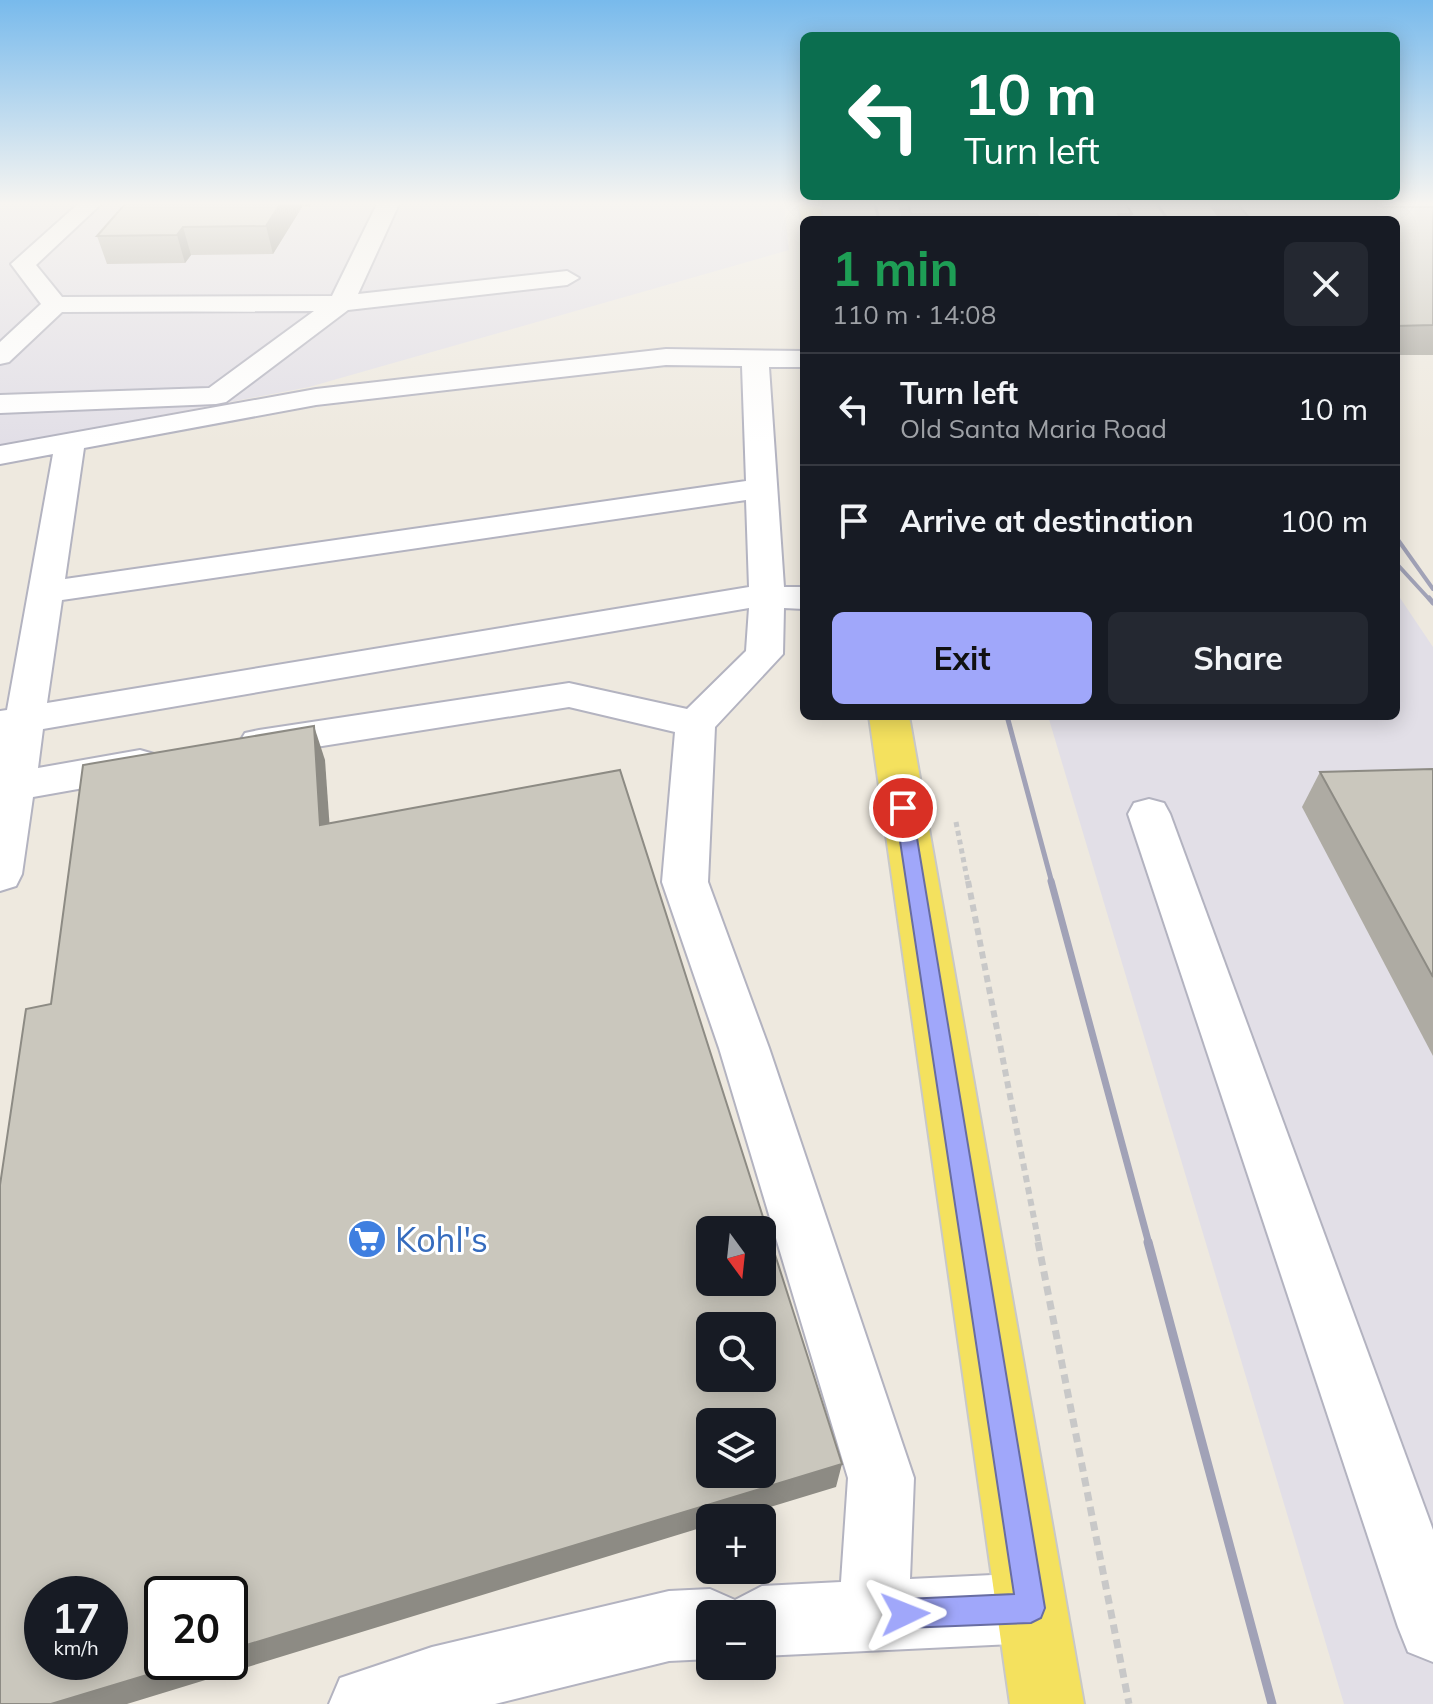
<!DOCTYPE html>
<html lang="en">
<head>
<meta charset="utf-8">
<style>
  :root { --surface:#171b24; --page:#242831; --text:#f1f3f6; --muted:#9ea1a6; --line:#363941; --accent:#a0a7fa }
  body { margin:0; font-family:Mulish,sans-serif; background:var(--page); color:var(--text); height:100vh; display:flex; flex-direction:column; font-size:30px; white-space:nowrap }
  * { box-sizing:border-box; margin:0 }
  p { font-size:26px; color:var(--muted) }
  .icon { flex:none; width:44px; height:44px; fill:none; stroke:currentColor; stroke-width:2; stroke-linecap:round; stroke-linejoin:round }
  .map { position:relative; flex:1; overflow:hidden }
  .side { position:absolute; left:800px; top:216px; width:600px; height:504px; display:flex; flex-direction:column; background:var(--surface); border-radius:12px; box-shadow:0 4px 20px #0003 }
  .side>* { flex:none }
  .banner { position:absolute; left:800px; top:32px; width:600px; height:168px; border-radius:12px; box-shadow:0 4px 20px #0003; background:#0b6e4f; color:#fff; overflow:hidden }
  .needle { width:52px; rotate:165deg }
  .tools { position:absolute; left:696px; top:1216px; display:grid; gap:16px }
  .tools a { display:grid; place-items:center; width:80px; height:80px; border-radius:12px; background:var(--surface); box-shadow:0 4px 20px #0003; font-size:40px }
  .speed { position:absolute; left:24px; top:1576px; display:flex; gap:16px; font-size:40px; font-weight:700; text-align:center }
  .speed>* { display:grid; place-content:center; width:104px; height:104px; border-radius:50%; background:var(--surface); box-shadow:0 4px 20px #0003; line-height:1 }
  .speed small { font-size:20px; font-weight:400 }
  .speed .limit { border:4px solid #111; border-radius:12px; background:#fff; color:#111 }
  .pin { position:absolute; display:grid; place-items:center; width:68px; height:68px; color:#fff; margin:-34px; border:4px solid #fff; border-radius:50%; box-shadow:0 2px 8px #0007 }
  .me { position:absolute; width:88px; margin:-44px; rotate:88deg; stroke-linejoin:round; filter:drop-shadow(0 0 6px #0008) }
  .turn { display:flex; align-items:center; gap:28px; height:168px; padding:0 32px; font-size:36px }
  .turn .icon { width:104px; height:104px; stroke-width:2.5 }
  .turn b { display:block; font-size:56px; line-height:68px }
  .round { display:grid; place-items:center; flex:none; width:84px; height:84px; border-radius:12px; background:var(--page) }
  .overview { display:flex; align-items:center; justify-content:space-between; height:136px; padding:0 32px }
  h1 { font-size:48px; font-weight:700; line-height:60px; color:#1e9e55 }
  .action { display:flex; gap:16px; margin-top:auto; padding:16px 32px }
  .action a { flex:1; height:92px; border-radius:12px; background:var(--accent); color:#111; font-size:32px; font-weight:700; line-height:92px; text-align:center }
  .action a+a { background:var(--page); color:var(--text) }
  ul { padding:0; list-style:none }
  li { display:flex; align-items:center; gap:24px; height:112px; padding:0 32px; border-top:2px solid var(--line) }
  li div { flex:1 }
  li b { display:block; font-size:30px }
  li em { font-style:normal }
  .map>svg:first-child { display:block }
  .industrial { fill:#e2dfe7 }
  .lines { fill:none; stroke-linecap:round; stroke-linejoin:round }
  .minor-casing { stroke:#b3b3c0; stroke-width:4 }
  .major-casing { stroke:#c8c8c8; stroke-width:4 }
  .path-far2 { stroke:#c8c8c8; stroke-width:5; stroke-dasharray:5 4; stroke-linecap:butt }
  .path-far1 { stroke:#c8c8c8; stroke-width:6; stroke-dasharray:7 5; stroke-linecap:butt }
  .path { stroke:#c8c8c8; stroke-width:7; stroke-dasharray:9 6; stroke-linecap:butt }
  .minor { fill:#fff; fill-rule:evenodd }
  .major { fill:#f4e15e; fill-rule:evenodd }
  .rail-far4 { stroke:#a1a2b7; stroke-width:3 }
  .rail-far3 { stroke:#a1a2b7; stroke-width:4 }
  .rail-far2 { stroke:#a1a2b7; stroke-width:5 }
  .rail-far1 { stroke:#a1a2b7; stroke-width:7 }
  .rail { stroke:#a1a2b7; stroke-width:9 }
  .wall { fill:#aeaba3 }
  .shaded-wall { fill:#8d8b84 }
  .building { fill:#cac7bd; stroke:#8d8b84; stroke-width:2; fill-rule:evenodd }
  .route { fill:#a0a7fa; stroke:#686da2; stroke-width:2 }
  .labels { text-anchor:middle; dominant-baseline:central; stroke-width:6; stroke-linejoin:round; paint-order:stroke }
  .near-shop-label { font-size:34px; fill:#366cbe; stroke:#fff; text-anchor:start }
</style>
</head>
<body>
<div class="map">
<svg width="1433" height="1704" viewBox="0 0 1433 1704">
  <rect width="100%" height="100%" fill="#eee9df"/>
  <g class="industrial">
    <path d="M0,204h784l5,46 -480,137 -309,59z"/>
    <path d="M1396,592l37,55v1057h-89l-296,-988h348z"/>
  </g>
  <g class="lines">
    <g class="minor-casing">
      <g id="minor">
        <path d="M78,204h23l-65,61 26,32 270,-1 45,-92h22l-41,90 209,-23 12,7 -12,7 -219,25 -122,92 -10,2 -216,9v-18l209,-7 105,-77 -252,1 -53,50 -9,2v-22l41,-38 -30,-40z"/>
        <path d="M666,349l138,2v16h-35l15,220h20v22l-20,-1 -1,46 -68,73 -7,155 61,166 145,430 -4,101 121,-6 25,10 10,25 -10,25 -25,10 -269,13v-42h-52v45l-41,2 -174,43h-166l11,-26 92,-31 237,-56 41,-2 25,11 27,-14 79,-4 7,-104 -129,-430 -57,-166 13,-150 -106,-25 -310,49 -14,-3 -6,-10 6,-10 14,-3 310,-47 118,26 59,-58 3,-43 -706,121 -5,39 102,-18 14,4 6,10 -6,10 -14,4 -107,19 -11,77 -6,12 -16,5v-180l7,-1 46,-256 -53,10v-18l316,-57zM666,365l76,1 4,115 -681,98 19,-131 232,-43zM746,500l3,87 -702,116 15,-103z"/>
        <path d="M1149,799l15,4 6,11 263,716v132l-25,-10 -10,-25 -270,-813 6,-11z"/>
      </g>
    </g>
    <g class="major-casing">
      <g id="major">
        <path d="M798,204h22l2,16h-18l-1,5z"/>
        <path d="M869,716h40l175,988h-74z"/>
      </g>
    </g>
    <path class="path-far2" d="M956,822l12,61"/>
    <path class="path-far1" d="M968,881l71,363"/>
    <path class="path" d="M1038,1242l91,462"/>
    <use href="#minor" class="minor"/>
    <use href="#major" class="major"/>
    <g class="rail-far4">
      <path d="M875,204l4,16"/>
      <path d="M1157,204l11,16"/>
    </g>
    <g class="rail-far3">
      <path d="M1396,537l37,52"/>
      <path d="M1396,563l34,37"/>
    </g>
    <g class="rail-far2">
      <path d="M1429,598l4,5"/>
      <path d="M1007,716l45,167"/>
    </g>
    <path class="rail-far1" d="M1051,881l98,363"/>
    <path class="rail" d="M1148,1242l124,462"/>
  </g>
  <g class="wall">
    <path d="M125,204h186l-1,3h-8l-29,47 -82,1 -6,8 -78,1 -10,-28z"/>
    <path d="M898,204h228l6,10 -1,6h-229z"/>
    <path d="M1208,204h169l3,3h53v148h-37v-135h-176z"/>
    <path d="M1433,769v287l-131,-249 18,-35z"/>
  </g>
  <g class="shaded-wall">
    <path d="M280,204h21l1,3 -29,47 -7,-28z"/>
    <path d="M183,227l8,28 -6,8 -8,-28z"/>
    <path d="M314,726l11,34 7,99 -12,-34z"/>
    <path d="M842,1464l-6,23 -102,31h-24v7l-583,179h-76l139,-42h40v-12z"/>
  </g>
  <g class="building">
    <path d="M125,204h155l-14,22 -83,1 -6,8 -80,1z"/>
    <path d="M908,204h218l6,10h-14l4,6h-82l-3,-6h-126z"/>
    <path d="M1238,204h139l3,3h53v118l-37,1v-106h-145z"/>
    <path d="M314,726l6,99 300,-55 222,694 -612,186v-56h-68v68h28l-139,42h-51v-519l26,-176 25,-5 32,-239zM710,1230h52v52h-52zM710,1326h52v52h-52zM710,1422h52v52h-52zM42,1594h68v68h-68z"/>
    <path d="M1433,769v208l-113,-205z"/>
  </g>
  <linearGradient id="sky" x2="0" y2="1"><stop stop-color="#78baec"/><stop offset="0.46" stop-color="#f7f5f1"/><stop offset="1" stop-color="#f7f5f1" stop-opacity="0"/></linearGradient>
  <rect width="1433" height="443" fill="url(#sky)"/>
  <path class="route" d="M903,802l9,6 133,800 -4,10 -10,5 -126,5 -10,-4 -4,-10 4,-11 10,-4 109,-5 -119,-786z"/>
  <defs>
    <g id="supermarket-disc" transform="scale(2)"><circle r="9.5" fill="#3f7fe0" stroke="#fff"/><path d="M-6-5.5h2.5l.6 2H6L4.5 2H-2.5L-4.4-4H-6ZM-1.5 3.2a1.3 1.3 0 1 0 .1 0ZM3 3.2a1.3 1.3 0 1 0 .1 0Z" fill="#fff"/></g>
  </defs>
  <g fill-rule="evenodd">
    <use href="#supermarket-disc" x="367" y="1239"/>
  </g>
  <g class="labels">
    <g class="near-shop-label">
      <text x="395" y="1239">Kohl's</text>
    </g>
  </g>
</svg>
<div class="tools">
<a><svg class="needle" viewBox="-14 -14 28 28"><path d="M0-13l5 13h-10z" fill="#e53935"/><path d="M0 13l5-13h-10z" fill="#9ea1a6"/></svg></a>
<a><svg class="icon" aria-label="search" viewBox="0 0 24 24"><circle cx="10" cy="10" r="6"/><path d="M15 15l6 6"/></svg></a>
<a><svg class="icon" aria-label="layers" viewBox="0 0 24 24"><path d="M12 4l9 5-9 5-9-5zM3 14l9 5 9-5"/></svg></a>
<a>+</a>
<a>−</a>
</div>
<div class="speed"><div>17<small>km/h</small></div><div class="limit">20</div></div>
<div class="pin" style="left:903px;top:808px;background:#d93025"><svg class="icon" aria-label="arrive" viewBox="0 0 24 24"><path d="M6 21V4h12l-3 4 3 4H6"/></svg></div>
<svg class="me" style="left:905px;top:1614px" viewBox="-20 -20 40 40"><path d="M0-17L14 15 0 8-14 15z" fill="#a0a7fa" stroke="#fff" stroke-width="4"/></svg>
<div class="banner">
<div class="turn"><svg class="icon" aria-label="left" viewBox="0 0 24 24"><path d="M17 20v-9H6M10 6l-5 5 5 5"/></svg><div><b>10 m</b>Turn left</div></div>
</div>
<section class="side">
<div class="overview"><div><h1>1 min</h1><p>110 m · 14:08</p></div><a class="round"><svg class="icon" aria-label="close" viewBox="0 0 24 24"><path d="M6 6l12 12M18 6L6 18"/></svg></a></div>
<ul>
<li><svg class="icon" aria-label="left" viewBox="0 0 24 24"><path d="M17 20v-9H6M10 6l-5 5 5 5"/></svg><div><b>Turn left</b><p>Old Santa Maria Road</p></div><em>10 m</em></li>
<li><svg class="icon" aria-label="arrive" viewBox="0 0 24 24"><path d="M6 21V4h12l-3 4 3 4H6"/></svg><div><b>Arrive at destination</b></div><em>100 m</em></li>
</ul>
<div class="action"><a>Exit</a><a>Share</a></div>
</section>
</div>
</body>
</html>
